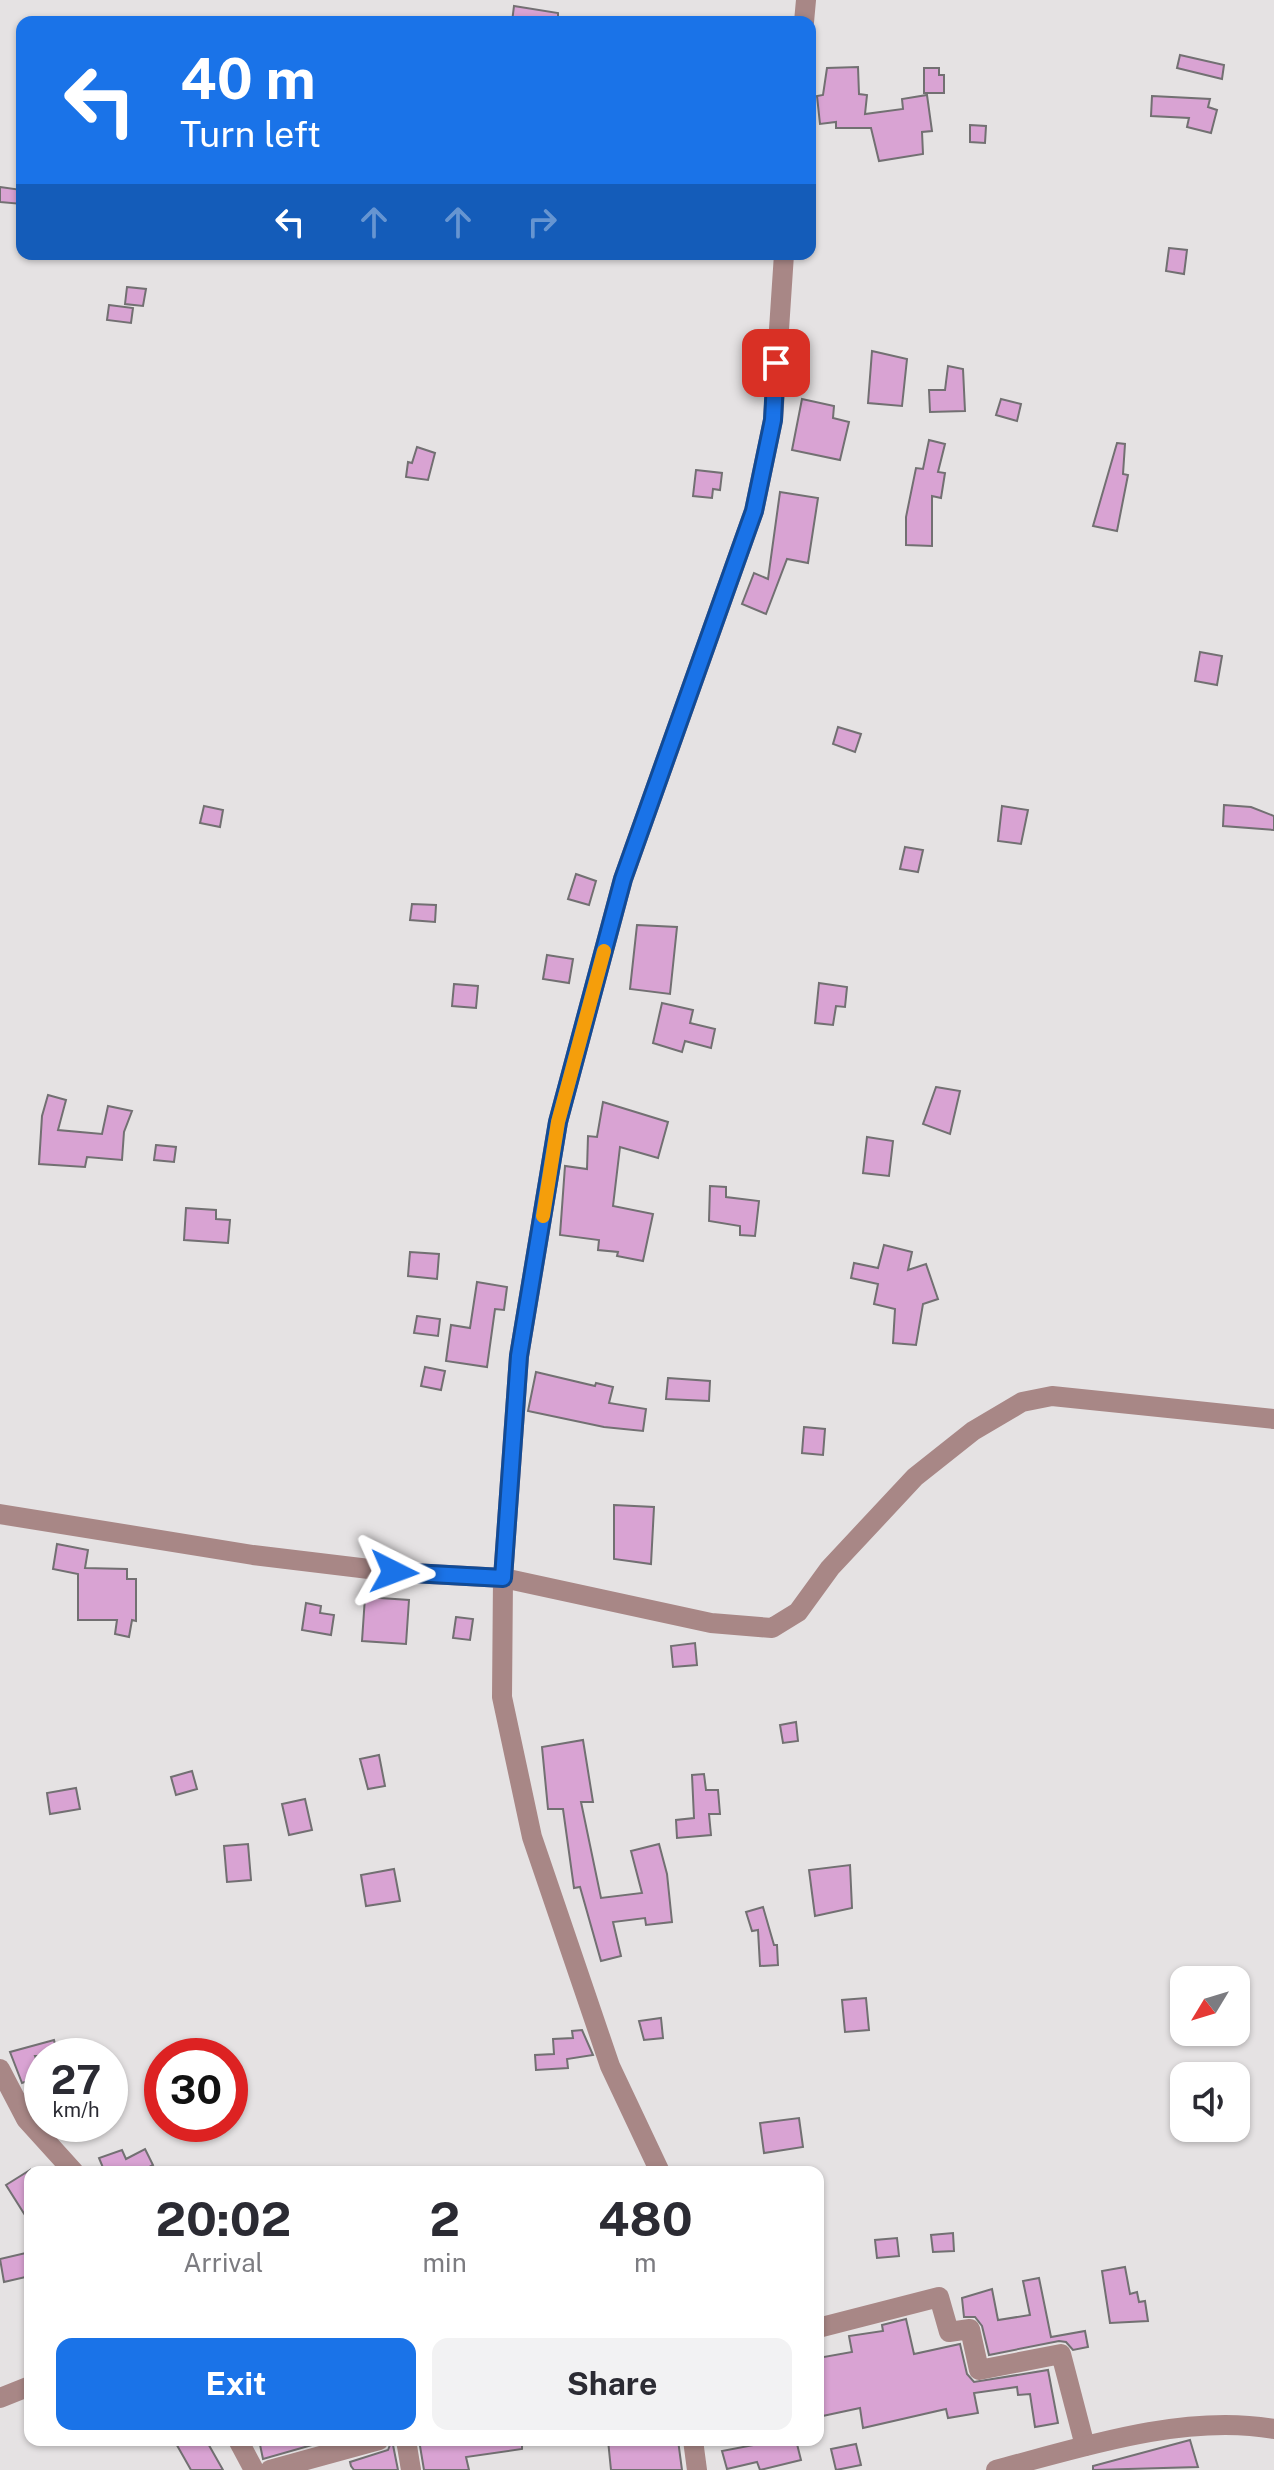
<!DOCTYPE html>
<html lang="en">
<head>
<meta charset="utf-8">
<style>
  :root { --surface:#fff; --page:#f2f2f3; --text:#2b2b33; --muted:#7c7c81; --accent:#1a73e8 }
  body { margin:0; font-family:"Public Sans",sans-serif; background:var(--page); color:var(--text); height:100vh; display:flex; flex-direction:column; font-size:30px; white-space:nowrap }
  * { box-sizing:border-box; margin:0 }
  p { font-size:26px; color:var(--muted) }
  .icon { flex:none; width:44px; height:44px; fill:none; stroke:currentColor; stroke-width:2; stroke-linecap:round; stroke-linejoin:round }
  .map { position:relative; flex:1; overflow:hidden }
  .details { position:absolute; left:24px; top:2166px; width:800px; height:280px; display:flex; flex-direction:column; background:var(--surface); border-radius:16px; box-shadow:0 2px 6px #0004 }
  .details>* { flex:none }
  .hud { position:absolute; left:16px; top:16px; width:800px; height:244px; border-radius:16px; box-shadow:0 2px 6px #0004; background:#1a73e8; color:#fff; overflow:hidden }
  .needle { width:52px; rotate:232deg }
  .fabs { position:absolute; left:1170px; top:1966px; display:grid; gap:16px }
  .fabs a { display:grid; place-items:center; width:80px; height:80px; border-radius:16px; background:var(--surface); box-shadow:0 2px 6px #0004; font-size:40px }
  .speed { position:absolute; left:24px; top:2038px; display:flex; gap:16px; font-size:40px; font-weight:700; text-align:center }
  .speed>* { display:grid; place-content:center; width:104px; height:104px; border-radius:50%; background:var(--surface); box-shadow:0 2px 6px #0004; line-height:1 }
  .speed small { font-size:20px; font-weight:400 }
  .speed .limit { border:12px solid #d22; background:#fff; color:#111 }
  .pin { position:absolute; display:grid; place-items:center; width:68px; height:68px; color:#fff; margin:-34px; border-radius:16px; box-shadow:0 4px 12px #0006 }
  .me { position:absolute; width:88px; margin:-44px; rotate:93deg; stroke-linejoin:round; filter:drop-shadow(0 0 6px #0008) }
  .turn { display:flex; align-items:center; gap:28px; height:168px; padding:0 32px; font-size:36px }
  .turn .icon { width:104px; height:104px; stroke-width:2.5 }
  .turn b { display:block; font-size:56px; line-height:68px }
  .lanes { display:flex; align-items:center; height:76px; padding:0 32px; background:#0003; justify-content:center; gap:40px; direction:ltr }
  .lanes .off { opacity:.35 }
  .eta { display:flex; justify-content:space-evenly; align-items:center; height:136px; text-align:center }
  .eta b { font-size:48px; font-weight:700; line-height:56px }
  .primary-button { display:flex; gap:16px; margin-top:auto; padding:16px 32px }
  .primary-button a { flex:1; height:92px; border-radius:16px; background:var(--accent); color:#fff; font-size:32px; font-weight:700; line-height:92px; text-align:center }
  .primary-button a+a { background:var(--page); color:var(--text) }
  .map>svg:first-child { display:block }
  .building { fill:#d9a3d3; stroke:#727072; stroke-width:2 }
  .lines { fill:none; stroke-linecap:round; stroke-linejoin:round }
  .minor { stroke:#a88786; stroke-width:20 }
  .route-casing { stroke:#114b97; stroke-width:20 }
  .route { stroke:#1a73e8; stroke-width:14 }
  .slow { stroke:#f59e0b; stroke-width:14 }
</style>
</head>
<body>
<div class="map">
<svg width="1274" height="2470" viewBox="0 0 1274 2470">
  <rect width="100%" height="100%" fill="#e5e2e3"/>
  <g class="building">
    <path d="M514,6l44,7v9h-46z"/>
    <path d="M1180,55l44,10 -2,14 -45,-11z"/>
    <path d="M858,67l1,27 8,1 -2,19 38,-5 -1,-10 25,-4 5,36 -10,1 1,22 -44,7 -8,-33h-35v-6l-16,2 -3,-28 6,-1 4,-27z"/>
    <path d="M924,68h15v7h5v18h-20z"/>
    <path d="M1152,96l58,3 -2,8 9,3 -6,23 -24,-6 2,-9 -38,-2z"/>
    <path d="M970,125l16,1 -1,17 -15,-1z"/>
    <path d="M0,187l22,3v14l-22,-2z"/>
    <path d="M1169,248l18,2 -3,24 -18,-3z"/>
    <path d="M127,287l19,2 -3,17 -18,-2z"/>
    <path d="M109,305l24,3 -2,15 -24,-3z"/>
    <path d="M872,351l35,8 -5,47 -34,-3z"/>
    <path d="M948,366l15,3 2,42 -35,1 -1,-22h16z"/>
    <path d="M802,399l32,7 -1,12 16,4 -9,38 -48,-10z"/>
    <path d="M1001,399l20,5 -4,17 -21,-6z"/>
    <path d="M929,440l16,4 -7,28 7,1 -4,25 -9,-2v50l-26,-1v-28l10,-49 7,1z"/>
    <path d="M1117,443l8,1 -2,30 5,1 -11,56 -24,-5z"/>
    <path d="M417,447l18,6 -7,27 -22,-3 2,-15 4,1z"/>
    <path d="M696,470l26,3 -2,17 -7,-1 -1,9 -19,-2z"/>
    <path d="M780,492l38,6 -10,65 -21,-4 -21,55 -24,-10 12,-31 14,6z"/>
    <path d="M1200,652l22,4 -5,29 -22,-4z"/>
    <path d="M838,727l23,7 -6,18 -22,-8z"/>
    <path d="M1224,805l27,2 23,9v14l-51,-4z"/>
    <path d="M204,806l19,4 -3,17 -20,-4z"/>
    <path d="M1002,806l26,4 -7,34 -23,-3z"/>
    <path d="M905,847l18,3 -5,22 -18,-3z"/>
    <path d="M576,874l20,7 -7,24 -21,-6z"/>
    <path d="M412,904l24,1 -1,17 -25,-2z"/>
    <path d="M637,925l40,2 -7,67 -40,-5z"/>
    <path d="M547,955l26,4 -4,24 -26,-4z"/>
    <path d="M819,983l28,4 -2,20 -9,-1 -3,19 -18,-2z"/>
    <path d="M454,984l24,2 -2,22 -24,-2z"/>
    <path d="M662,1003l31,7 -3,13 25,6 -4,19 -26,-7 -3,11 -29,-9z"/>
    <path d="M936,1087l24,4 -10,43 -27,-10z"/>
    <path d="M48,1095l18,5 -8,30 44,4 6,-28 24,5 -8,21 -2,28 -35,-3 -2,10 -46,-3 3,-48z"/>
    <path d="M603,1102l65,20 -10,36 -38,-11 -7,59 40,8 -10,47 -26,-5 1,-4 -20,-2 1,-10 -39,-5 5,-69 22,3 1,-33 9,1z"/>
    <path d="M867,1137l26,4 -4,35 -26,-3z"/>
    <path d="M156,1145l20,2 -2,15 -20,-2z"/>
    <path d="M710,1186l16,1v10l33,4 -4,35 -15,-1v-9l-31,-5z"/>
    <path d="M186,1208l30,2v9l14,1 -2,23 -44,-3z"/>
    <path d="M884,1245l28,7 -4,18 18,-6 12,35 -15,5 -7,41 -23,-2 2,-34 -21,-5 4,-20 -27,-6 3,-15 24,5z"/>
    <path d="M410,1252l29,2 -2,25 -29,-3z"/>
    <path d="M477,1282l30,5 -3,23 -9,-1 -8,58 -41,-6 5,-36 19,3z"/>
    <path d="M417,1316l23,3 -2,17 -24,-3z"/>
    <path d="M425,1367l20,4 -4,19 -20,-4z"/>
    <path d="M536,1372l59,14 1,-3 17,4 -4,16 37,6 -3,22 -39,-4 -76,-16z"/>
    <path d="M668,1378l42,3 -1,20 -43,-2z"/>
    <path d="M804,1427l21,2 -2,26 -21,-2z"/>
    <path d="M614,1505l40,2 -3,57 -37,-5z"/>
    <path d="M57,1544l31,6 -3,18 42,1v10h9v42l-4,-1 -3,17 -14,-3 2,-14h-39v-46l-25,-5z"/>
    <path d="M365,1597l44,3 -3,44 -44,-3z"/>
    <path d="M306,1603l15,3 -1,7 14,2 -3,20 -29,-5z"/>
    <path d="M456,1617l17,2 -3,21 -17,-2z"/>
    <path d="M695,1643l2,22 -24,2 -2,-21z"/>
    <path d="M796,1722l2,19 -15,2 -3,-18z"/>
    <path d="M583,1740l10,62h-12l20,96 41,-5 -11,-42 28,-7 8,30 5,48 -26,3 -1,-7 -32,4 8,34 -20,5 -21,-74 -6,1 -11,-79h-15l-6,-62z"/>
    <path d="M379,1755l6,31 -17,3 -8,-30z"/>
    <path d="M192,1771l5,18 -21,6 -5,-18z"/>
    <path d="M704,1774l2,16h12l2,24h-11l2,21 -34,3 -1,-18 18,-2 -2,-43z"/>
    <path d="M76,1788l4,21 -30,5 -3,-21z"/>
    <path d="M305,1799l7,31 -23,5 -7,-31z"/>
    <path d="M248,1844l3,36 -24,2 -3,-36z"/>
    <path d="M850,1865l2,43 -37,8 -6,-46z"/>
    <path d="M394,1869l6,32 -34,5 -5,-31z"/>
    <path d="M763,1907l11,38h3l1,20 -18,1 -2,-36 -6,1 -6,-19z"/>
    <path d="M866,1998l3,32 -24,2 -3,-32z"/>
    <path d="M661,2018l2,20 -19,2 -5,-19z"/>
    <path d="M582,2030l11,25 -26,4 1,9 -32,2 -1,-15 19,-1 -1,-15 20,-1 -1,-7z"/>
    <path d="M54,2040l4,16h-23l7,20 -20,7 -12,-31z"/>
    <path d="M799,2118l4,29 -39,6 -4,-30z"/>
    <path d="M145,2149l8,16 -13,7h-39l3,-2 -5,-12 23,-8 4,9z"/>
    <path d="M30,2170v53l-24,-38z"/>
    <path d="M953,2233l1,18 -21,1 -2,-17z"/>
    <path d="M897,2238l2,18 -22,2 -2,-18z"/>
    <path d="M30,2252v24l-26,6 -4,-23z"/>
    <path d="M1125,2267l5,27 7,-2 2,10 6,-1 3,20 -38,2 -8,-52z"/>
    <path d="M1039,2278l12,59 34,-6 3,16 -15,3 -7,-8 -7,-1 -70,14 -7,-29 -7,-9h-11l-2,-19 30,-9 6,31 32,-5 -7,-34z"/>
    <path d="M906,2319l8,35 46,-10 7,30 7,8 74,-12 10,53 -23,4 -5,-33 -12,1 -1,-8 -43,6 4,20 -30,5 -2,-9 -83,19 -3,-20 -42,9v-59l34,-6 -3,-16 34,-5 -1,-6z"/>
    <path d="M174,2440h32l17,30h-32z"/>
    <path d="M259,2440h52l1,5 -49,14z"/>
    <path d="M392,2440l6,30h-44l-3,-4 -1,-4 38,-12z"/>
    <path d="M419,2440h103v9l-56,8 3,13h-45z"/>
    <path d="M608,2440h70l4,30h-71z"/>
    <path d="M780,2440h16l5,20 -41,10 -3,-8 -30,7 -5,-18z"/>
    <path d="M1190,2440l8,27 -105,3v-4z"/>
    <path d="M856,2444l5,21 -25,5 -5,-21z"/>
  </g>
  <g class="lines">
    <g class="minor">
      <path d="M804,22l2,-22"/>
      <path d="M0,1514l253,41 141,17 109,6 208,45 61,5 26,-16 32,-44 85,-91 58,-46 49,-29 30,-6 222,23"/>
      <path d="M0,2069l26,50 48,53"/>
      <path d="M660,2172l-50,-106 -78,-229 -30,-140 1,-119 16,-222 39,-234 65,-243 131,-368 19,-91 11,-166"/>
      <path d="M818,2328l121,-31 10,35 21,-3 9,41 82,-16 24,92"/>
      <path d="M0,2398l30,-12"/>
      <path d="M238,2440l16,30"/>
      <path d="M406,2440l5,30"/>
      <path d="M693,2440l4,30"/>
      <path d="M270,2470l109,-30"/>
      <path d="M996,2470c85,-23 190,-57 278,-41"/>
    </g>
  </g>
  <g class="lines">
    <g class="route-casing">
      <path id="route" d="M394,1572l109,6 16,-222 39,-234 65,-243 131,-368 19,-91 3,-57"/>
    </g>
    <use href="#route" class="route"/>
    <path class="slow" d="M543,1216l15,-94 46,-171"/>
  </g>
</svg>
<div class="fabs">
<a><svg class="needle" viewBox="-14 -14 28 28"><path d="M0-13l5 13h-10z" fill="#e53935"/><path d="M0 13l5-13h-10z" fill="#7c7c81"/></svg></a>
<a><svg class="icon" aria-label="sound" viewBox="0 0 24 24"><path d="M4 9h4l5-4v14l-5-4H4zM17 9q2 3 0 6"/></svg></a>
</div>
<div class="speed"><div>27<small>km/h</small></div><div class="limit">30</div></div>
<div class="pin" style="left:776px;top:363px;background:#d93025"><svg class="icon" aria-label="arrive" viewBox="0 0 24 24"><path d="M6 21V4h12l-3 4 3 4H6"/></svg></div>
<svg class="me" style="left:394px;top:1572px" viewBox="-20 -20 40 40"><path d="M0-17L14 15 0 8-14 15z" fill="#1a73e8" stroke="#fff" stroke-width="4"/></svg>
<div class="hud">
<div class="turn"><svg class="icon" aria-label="left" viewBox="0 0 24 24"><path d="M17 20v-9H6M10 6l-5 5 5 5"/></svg><div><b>40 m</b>Turn left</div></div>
<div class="lanes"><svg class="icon" aria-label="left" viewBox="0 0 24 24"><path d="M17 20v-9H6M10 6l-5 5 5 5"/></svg><svg class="icon off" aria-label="ahead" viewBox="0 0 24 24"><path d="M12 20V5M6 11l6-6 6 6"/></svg><svg class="icon off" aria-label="ahead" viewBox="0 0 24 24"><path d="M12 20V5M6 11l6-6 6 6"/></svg><svg class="icon off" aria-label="right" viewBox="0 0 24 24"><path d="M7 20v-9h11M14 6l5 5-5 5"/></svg></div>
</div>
<section class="details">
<div class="eta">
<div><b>20:02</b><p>Arrival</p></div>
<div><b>2</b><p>min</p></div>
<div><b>480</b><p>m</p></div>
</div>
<div class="primary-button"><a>Exit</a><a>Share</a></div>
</section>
</div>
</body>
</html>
